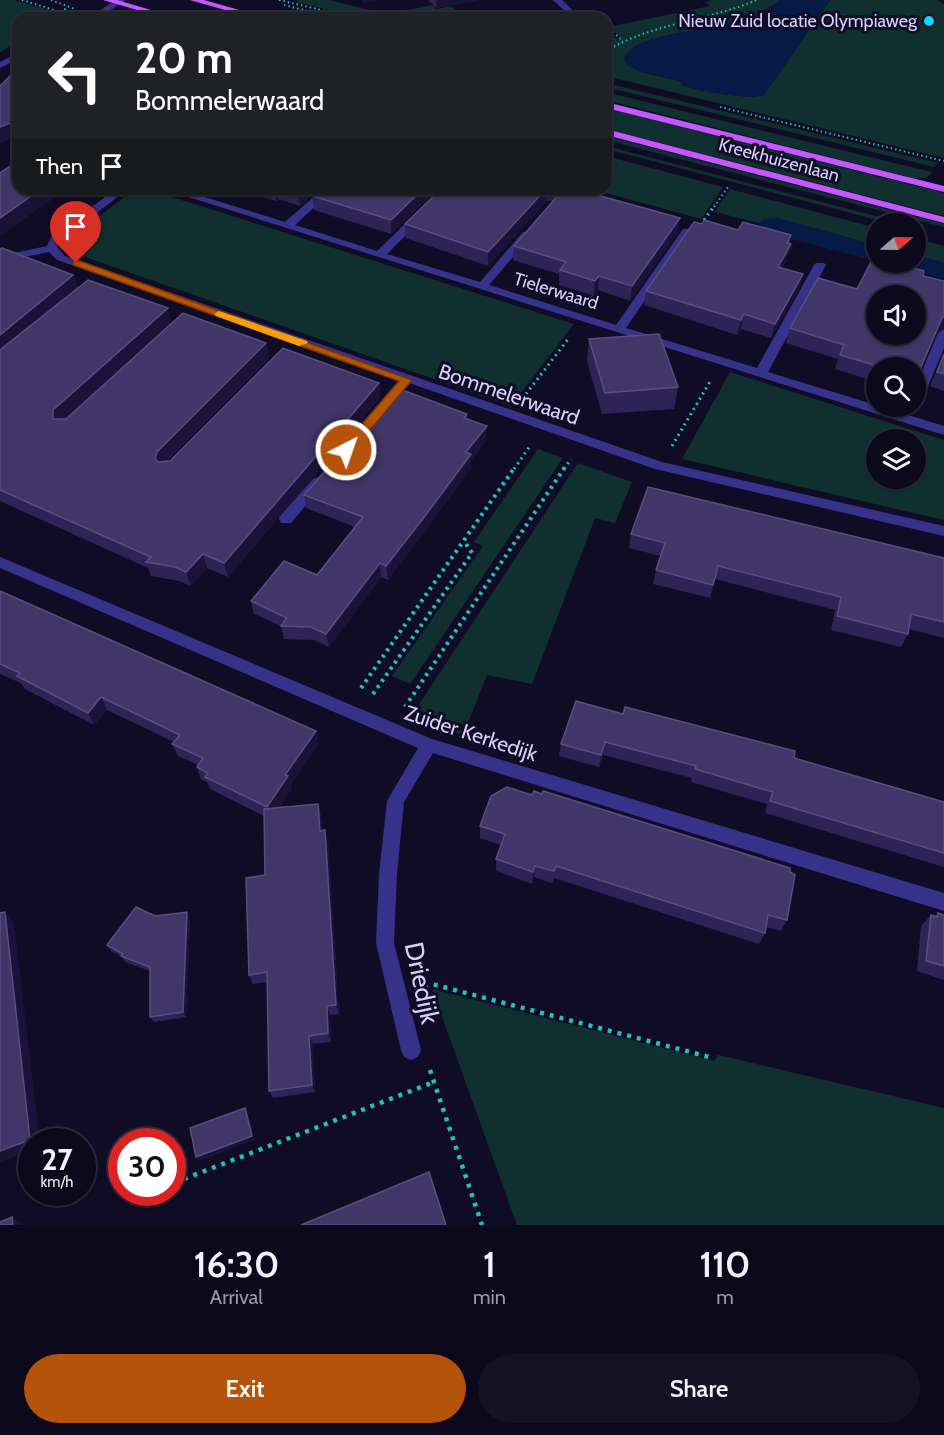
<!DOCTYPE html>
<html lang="en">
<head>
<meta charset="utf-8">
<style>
  :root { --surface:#0d091c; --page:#161225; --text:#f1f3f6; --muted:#9a9aa3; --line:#2d2a3b; --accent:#b45309 }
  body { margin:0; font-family:Cabin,sans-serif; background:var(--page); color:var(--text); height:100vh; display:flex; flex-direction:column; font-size:22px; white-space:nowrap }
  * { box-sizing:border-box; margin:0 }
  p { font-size:20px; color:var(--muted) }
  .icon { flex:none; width:33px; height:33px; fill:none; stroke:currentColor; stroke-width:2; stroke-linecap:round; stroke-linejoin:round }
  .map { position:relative; height:1225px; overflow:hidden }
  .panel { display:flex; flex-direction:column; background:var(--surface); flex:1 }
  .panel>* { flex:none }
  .banner { position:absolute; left:12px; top:12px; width:600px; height:183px; border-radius:18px; box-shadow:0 2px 4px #0004,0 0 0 2px var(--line); background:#202124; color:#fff; overflow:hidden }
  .needle { width:39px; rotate:70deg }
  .controls { position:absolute; left:866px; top:213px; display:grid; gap:12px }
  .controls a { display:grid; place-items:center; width:60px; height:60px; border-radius:50%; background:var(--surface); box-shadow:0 2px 4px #0004,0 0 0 2px var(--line); font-size:30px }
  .speed { position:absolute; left:18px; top:1128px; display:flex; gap:12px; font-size:30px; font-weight:700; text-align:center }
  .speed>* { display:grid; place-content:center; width:78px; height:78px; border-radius:50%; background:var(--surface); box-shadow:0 2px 4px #0004,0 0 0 2px var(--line); line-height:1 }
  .speed small { font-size:15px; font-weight:400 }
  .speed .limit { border:9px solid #d22; background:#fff; color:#111 }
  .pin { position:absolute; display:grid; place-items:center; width:51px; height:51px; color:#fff; margin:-62px -26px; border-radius:50% 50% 50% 0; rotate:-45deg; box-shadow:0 0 6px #0007 }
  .pin .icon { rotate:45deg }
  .me { position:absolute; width:66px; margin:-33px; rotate:41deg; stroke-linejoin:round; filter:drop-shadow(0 0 4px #0008) }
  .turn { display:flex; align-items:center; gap:21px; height:126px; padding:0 24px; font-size:27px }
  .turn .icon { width:78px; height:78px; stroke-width:2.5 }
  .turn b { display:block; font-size:42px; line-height:51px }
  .then { display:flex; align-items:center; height:57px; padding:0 24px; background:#0003; gap:12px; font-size:22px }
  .eta { display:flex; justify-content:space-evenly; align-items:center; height:102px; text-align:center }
  .eta b { font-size:36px; font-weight:600; line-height:42px }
  .cta { display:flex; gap:12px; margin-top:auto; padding:12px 24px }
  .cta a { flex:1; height:69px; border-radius:36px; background:var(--accent); color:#fff; font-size:24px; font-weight:600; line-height:69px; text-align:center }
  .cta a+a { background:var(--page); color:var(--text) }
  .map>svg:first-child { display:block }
  .green { fill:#0f302f; fill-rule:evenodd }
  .water { fill:#051b46 }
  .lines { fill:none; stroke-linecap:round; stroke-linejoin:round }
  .path-far3 { stroke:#22c1ba; stroke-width:2; stroke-dasharray:1.5 3; stroke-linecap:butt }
  .path-far2 { stroke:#22c1ba; stroke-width:3; stroke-dasharray:2 4; stroke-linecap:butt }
  .path-far1 { stroke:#22c1ba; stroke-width:4; stroke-dasharray:3 4.5; stroke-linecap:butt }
  .path { stroke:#22c1ba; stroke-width:4.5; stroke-dasharray:4 6; stroke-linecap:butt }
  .minor { fill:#373289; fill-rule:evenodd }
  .major { fill:#c457ff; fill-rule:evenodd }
  .wall { fill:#2e2355 }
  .shaded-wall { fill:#1b123a }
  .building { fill:#403667; stroke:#584e7f; stroke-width:1.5; fill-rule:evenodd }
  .route { fill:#b45309; stroke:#753606; stroke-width:1.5 }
  .slow { fill:#f59e0b }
  .poi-dot { fill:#00ddfb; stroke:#110c25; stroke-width:2 }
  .labels { text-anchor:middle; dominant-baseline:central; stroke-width:6; stroke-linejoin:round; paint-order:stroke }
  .far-poi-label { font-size:18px; fill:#d7d0ff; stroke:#110c25; text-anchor:end }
  .far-street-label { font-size:18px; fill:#d7d0ff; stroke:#110c25 }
  .street-label { font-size:21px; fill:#d7d0ff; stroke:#110c25 }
  .near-street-label { font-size:26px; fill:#d7d0ff; stroke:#110c25 }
</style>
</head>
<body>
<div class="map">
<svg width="944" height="1225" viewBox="0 0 944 1225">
  <rect width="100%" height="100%" fill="#110c25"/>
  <g class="green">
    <path d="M0,0h14l40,11c-8,10 -23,7 -36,7v24l-18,10z"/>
    <path d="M299,0h30l57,14 46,-9 4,4 15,-3 11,12h-99l-67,-16z"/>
    <path d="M712,0h68c-42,32 -98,27 -145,46l-9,18 14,8 40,9 4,5c18,5 63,14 80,9l66,-95h107l7,4v154l-338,-82v-47l12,11 4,-2 -13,-11 101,-21 -5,-4z"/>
    <path d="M606,83l332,80 -4,4 -328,-80z"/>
    <path d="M606,92l325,80 2,1 -8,5h-12l-307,-78z"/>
    <path d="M606,108l338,85v23l-326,-84 -12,-5z"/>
    <path d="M606,136l338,88v3l-338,-87z"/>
    <path d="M606,146l297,77h-14l-283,-74z"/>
    <path d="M606,156l117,31 -22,32 -98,-27 10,-14 -7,-2z"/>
    <path d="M730,189l146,39v17l-99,-27 -14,1 -4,4 -44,-11z"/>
    <path d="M143,191h10l421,133 -63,82 -443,-155 -2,-5 2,-6 58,-44z"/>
    <path d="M915,238l29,8v17l-29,-8z"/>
    <path d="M730,372l214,68v80l-262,-61zM876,440h39v38h-39z"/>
    <path d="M538,449l25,9 -153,226 -18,-8 91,-130 -9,-4z"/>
    <path d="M578,463l54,19 -17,41 -20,-5 -63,166 -45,-9 -24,60 -53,-17z"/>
    <path d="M432,989l282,72 4,-6 226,53v117h-427z"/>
  </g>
  <g class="water">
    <path d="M780,0h50l-66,95c-18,5 -62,-4 -81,-9l-3,-5 -40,-9 -14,-8 -2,-5c7,-25 78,-28 100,-34 20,-5 40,-13 56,-25z"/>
    <path d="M777,218l99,27v16l-105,-27 -11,-6 -1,-5 4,-4z"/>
    <path d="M915,255l29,8v16l-63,-16 34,-1z"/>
  </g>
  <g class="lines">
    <g class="path-far3">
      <path d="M22,0l48,15"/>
      <path d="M51,0l24,9"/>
      <path d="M279,0l76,18"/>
      <path d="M284,5l51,13"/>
      <path d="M61,18l5,-11"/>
      <path d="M606,26l16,14"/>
      <path d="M606,51c47,-28 101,-30 151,-51"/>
      <path d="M720,107l224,54"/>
      <path d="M714,207l14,-20"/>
    </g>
    <g class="path-far2">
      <path d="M704,220l11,-15"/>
      <path d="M526,394l43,-56"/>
      <path d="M672,446l39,-66"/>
      <path d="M514,469l16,-23"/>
      <path d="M564,469l7,-10"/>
    </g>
    <g class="path-far1">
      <path d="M361,688l154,-221"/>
      <path d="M373,694l99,-141 -8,-12"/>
      <path d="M405,707l160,-240"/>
    </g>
    <g class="path">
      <path d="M424,986l8,-2 281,74"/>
      <path d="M430,1070l52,155"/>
      <path d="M184,1179l250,-97"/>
    </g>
    <g class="minor">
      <path d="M116,0h10l-28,18h-10z"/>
      <path d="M553,0h9l19,18h-9z"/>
      <path d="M18,53v6l-18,9v-6z"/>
      <path d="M116,189h12l-68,52 -3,6 8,9 597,206 282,64v10l-289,-67 -598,-209 -8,-8 -49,10v-6l47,-10 4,-9z"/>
      <path d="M163,189h16l106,33 38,-33h11l-39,36 82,26 64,-62h11l-65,65 93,28 43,-50h8v4l-42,49 127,40 67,-96h8l1,2 -66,97 131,40 57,-103 2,-2h8l2,2 -58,107 176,54v9z"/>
      <path d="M944,329v19l-23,55 -2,3h-7h3v-18l23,-55z"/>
      <path d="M318,477l7,5 -2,3 -32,38h-10l-2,-4 2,-4 32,-36z"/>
      <path d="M0,557l432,182 512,154v18l-511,-158 -29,49 -7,72 -3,69 27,107 -3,7 -7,3 -7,-3 -3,-7 -25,-107 3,-69 8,-73 31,-53 -418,-180z"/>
    </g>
    <g class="major">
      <path d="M103,0h14l61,18h-14z"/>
      <path d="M190,0h14l63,18h-14z"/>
      <path d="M606,102l338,84v6l-338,-84z"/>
      <path d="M606,129l338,88v6l-338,-88z"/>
    </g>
  </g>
  <g class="wall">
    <path d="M428,0h50l-42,8z"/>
    <path d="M234,189h86l-20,17 -22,-7 -2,2z"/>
    <path d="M320,189h118l-47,45 -77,-24 -2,-14z"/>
    <path d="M441,189h143l-1,2 95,41 -48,69 -32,-11 -4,6 -35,-11v-11l-46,-14 1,-14 40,-46 -7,1 -59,65 -82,-28 -1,-14z"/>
    <path d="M738,230l53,5 -2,9 -2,15 -5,9 21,6 -4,14 -28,50 -30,-9 -4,6 -93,-30 2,-14z"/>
    <path d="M0,249l73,26 5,14 94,34 -108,96 202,-76 3,15 -103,104 4,-1 209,-78 1,15 -152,179 -21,-9 -16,18 -12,-5 -28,-5 -3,-8 -148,-67z"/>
    <path d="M923,276l21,5v46l-8,5 -21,50v-14h-39v14l-41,-13 3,-10 -52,-16 4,-15 67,-39z"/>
    <path d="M589,339l89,48 -4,22 -72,5 -15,-53z"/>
    <path d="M944,354v37l-14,-5z"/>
    <path d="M467,414v5l19,21 -15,20v8l-45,62 -38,50 -7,-3 -52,70 -15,-7 -30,-1 -3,-13 -27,-12 -3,-13 66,-26 38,-48 -49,-19 -2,-13z"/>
    <path d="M631,534l313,24v80l-35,-9 -1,5 -7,13 -70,-17 4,-20 -120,-31 -5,19 -57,-14 3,-14 5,-14 -32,-8z"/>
    <path d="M0,591l316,140 2,13 -27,40 1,4 -13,19 39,-3 3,11 1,16 3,-1 3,12 11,172 -9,1 1,27 -18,2 2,48 -42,6 -4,-7 -2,-109 -14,2 -4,-9 16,-100 -1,-59 -54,-27 -3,-7 -6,-3 -4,-12 1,-2 -20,-9 -6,-12 2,-2 -67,-32 -13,15 -69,-36 -4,-6 -21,-9z"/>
    <path d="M623,714l171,44 150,44v65l-179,-54 2,-9 -76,-22 1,-4 -89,-23 -4,12 -40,-11 2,-12z"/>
    <path d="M480,826l307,94 -6,11 -15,-4 -1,6 -6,11 -205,-66 -2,5 -18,-6 -2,7 -36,-13v-12l5,-14 -21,-7z"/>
    <path d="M187,912l3,6 -4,99 -32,5 -4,-5v-46l-25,-9 -4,-6 -10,-5 -4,-6 48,-29z"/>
    <path d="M938,913l6,2v65l-27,-9 4,-45 10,-11 4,1z"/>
  </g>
  <g class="shaded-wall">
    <path d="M362,0h19l-19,3z"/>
    <path d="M436,0h42l-42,8z"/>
    <path d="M18,120v16l-18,7v-16z"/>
    <path d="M41,189h15l2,6 -58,41v-18z"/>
    <path d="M274,189h3l1,10 -2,2z"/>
    <path d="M301,189h19l-20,17 -2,-14z"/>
    <path d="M423,189h15l-47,45v-14z"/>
    <path d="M546,189h2l-1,12 -59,65v-14z"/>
    <path d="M680,218l-2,14 -48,69 2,-15z"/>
    <path d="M791,244l-4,15 -13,22 4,-14z"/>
    <path d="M803,274l-4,14 -28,50 4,-14z"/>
    <path d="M73,275l5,15 -78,64v-19z"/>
    <path d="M599,276l-1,14 -4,6 1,-15z"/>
    <path d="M168,308l4,15 -114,101 -5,-5v-9z"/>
    <path d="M744,314l-3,15 -4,6 4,-15z"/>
    <path d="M944,316v11l-8,5 6,-14z"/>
    <path d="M266,343l3,15 -108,108 -6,-8 2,-6z"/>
    <path d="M379,383l1,15 -152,179 -4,-14z"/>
    <path d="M487,426l-1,14 -15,20v8l-45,62 -38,50 -2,-14 80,-114z"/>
    <path d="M203,554l4,14 -16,18 -5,-14z"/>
    <path d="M380,563l1,14 -52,70 -3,-13z"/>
    <path d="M101,697l6,13 -13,15 -6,-12z"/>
    <path d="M316,731l2,13 -27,40 1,4 -21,31 -4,-12 18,-32z"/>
    <path d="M605,742l-2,13 -4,12 2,-12z"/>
    <path d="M318,804l3,11 2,27 -3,-11z"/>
    <path d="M325,830l3,12 11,172 -3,-9z"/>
    <path d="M535,866l-1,11 -2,7 1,-12z"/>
    <path d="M5,912l9,11 26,219h-8v8l-32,12z"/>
    <path d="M187,912l3,6 -4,99 -3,-5z"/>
    <path d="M327,1006l3,9 1,27 -3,-9z"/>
    <path d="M309,1036l4,8 2,48 -3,-7z"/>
    <path d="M245,1108l3,4 6,28 -55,21 -3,-4z"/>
    <path d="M12,1217l11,6 1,2h-11z"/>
  </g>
  <g class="building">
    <path d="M18,68v52l-18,7v-41z"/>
    <path d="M18,161v28h23l-41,29v-45z"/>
    <path d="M290,189h11l-3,3z"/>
    <path d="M320,189h103l-32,31 -79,-24z"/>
    <path d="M441,189h105l-58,63 -83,-28z"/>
    <path d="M559,189h21l-1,1 101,28 -48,68 -33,-10 -4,5 -35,-11 6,-8 -52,-16 46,-53z"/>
    <path d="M704,220l34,10 5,-8 48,13 -4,8 4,1 -13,23 25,7 -28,50 -31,-10 -3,6 -95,-29 48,-69 8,2z"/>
    <path d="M2,248l71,27 -73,60v-86z"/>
    <path d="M873,258h3v4h15l33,9 -1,5 21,5v35l-2,2 -21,49 -35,-10 -4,10 -42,-12 4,-10 -54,-17 28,-50 39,11zM876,296h39v38h-39z"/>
    <path d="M88,280l80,28 -115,102v9h13l117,-106 83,30 -109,109 -2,6 3,4 12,-1 113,-113 96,35 -155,180 -21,-9 -17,18 -11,-5 -29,-5 5,-5 -151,-67v-140z"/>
    <path d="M659,334l19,53 -73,6 -16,-54z"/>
    <path d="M944,354v20l-7,-2z"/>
    <path d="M397,388l70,26 -3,4 23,8 -21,26 5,2 -46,62 -39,50 -6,-3 -54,71 -15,-7 -30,-1 6,-8 -36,-17 33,-40 33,14 46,-58 -59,-22z"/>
    <path d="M648,487l296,71v64l-33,-8 -3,20 -71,-18 4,-19 -87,-22 -36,-9 -5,19 -57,-15 9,-27 -34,-9z"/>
    <path d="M0,591l316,140 -31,44 3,1 -21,31 -62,-30 3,-4 -11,-6 6,-9 -31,-14 8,-9 -79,-38 -13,16 -71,-37 3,-3 -20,-9z"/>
    <path d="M576,701l47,13 2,-7 170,44 -1,7 150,44v51l-174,-52 3,-9 -78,-23 1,-3 -91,-24 -4,13 -40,-11z"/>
    <path d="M507,787l25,8 2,-4 8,3 1,-3 247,77v4l5,3 -8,45 -19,-5 -3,18 -209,-67 -2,5 -19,-5 -2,6 -37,-13 9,-25 -25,-8 11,-30z"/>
    <path d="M318,804l2,27 5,-1 11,175 -9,1 1,27 -19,3 3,49 -43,6 -2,-119 -18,3 -3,-97 19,-3 -1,-66z"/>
    <path d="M136,907l19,9 32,-4 -4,100 -33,5v-50l-29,-11 2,-2 -16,-9z"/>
    <path d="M5,912l25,228 -30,11v-238z"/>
    <path d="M938,913l6,2v51l-18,-5 5,-46 6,2z"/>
    <path d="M245,1108l7,28 -56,21 -6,-29z"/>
    <path d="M429,1172l17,53h-145z"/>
    <path d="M12,1217l1,8h-13v-3z"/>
  </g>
  <path class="route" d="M73,261h7l332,119 -61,73h-9v-6l57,-66 -326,-116z"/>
  <path class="slow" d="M219,311l88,30 1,2 -9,3 -83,-30 -2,-2z"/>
  <circle class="poi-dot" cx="929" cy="21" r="6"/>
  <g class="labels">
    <g class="far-poi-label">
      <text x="917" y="21">Nieuw Zuid locatie Olympiaweg</text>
    </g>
    <g class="far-street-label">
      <text transform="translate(779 160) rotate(15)">Kreekhuizenlaan</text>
      <text transform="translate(556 291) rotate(17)">Tielerwaard</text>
    </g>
    <g class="street-label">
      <text transform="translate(509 394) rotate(19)">Bommelerwaard</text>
      <text transform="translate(471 733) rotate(18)">Zuider Kerkedijk</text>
    </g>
    <g class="near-street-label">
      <text transform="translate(422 983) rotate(78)">Driedijk</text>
    </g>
  </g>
</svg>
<div class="controls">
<a><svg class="needle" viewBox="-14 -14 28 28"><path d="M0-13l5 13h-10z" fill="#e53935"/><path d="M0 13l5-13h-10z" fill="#9a9aa3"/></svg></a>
<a><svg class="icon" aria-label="sound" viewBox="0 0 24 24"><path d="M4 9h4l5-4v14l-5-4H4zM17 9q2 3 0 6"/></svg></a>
<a><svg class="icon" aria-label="search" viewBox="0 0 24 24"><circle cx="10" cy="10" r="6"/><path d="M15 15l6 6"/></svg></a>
<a><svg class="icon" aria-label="layers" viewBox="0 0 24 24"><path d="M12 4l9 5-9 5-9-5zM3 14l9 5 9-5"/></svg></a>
</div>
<div class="speed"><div>27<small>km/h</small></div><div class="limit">30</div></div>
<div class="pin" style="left:76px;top:263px;background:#d93025"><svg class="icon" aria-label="arrive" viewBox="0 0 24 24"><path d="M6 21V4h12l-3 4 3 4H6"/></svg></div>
<svg class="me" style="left:346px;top:450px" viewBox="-20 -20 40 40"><circle r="17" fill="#b45309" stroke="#fff" stroke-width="3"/><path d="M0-11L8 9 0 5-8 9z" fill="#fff"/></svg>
<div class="banner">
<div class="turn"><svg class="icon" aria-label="left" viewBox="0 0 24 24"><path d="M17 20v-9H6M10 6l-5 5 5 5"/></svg><div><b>20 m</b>Bommelerwaard</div></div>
<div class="then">Then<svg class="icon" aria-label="arrive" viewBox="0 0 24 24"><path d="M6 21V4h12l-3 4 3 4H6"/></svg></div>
</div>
</div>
<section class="panel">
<div class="eta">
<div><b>16:30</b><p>Arrival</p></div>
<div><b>1</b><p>min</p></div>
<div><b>110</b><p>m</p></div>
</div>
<div class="cta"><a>Exit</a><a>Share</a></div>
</section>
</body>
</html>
